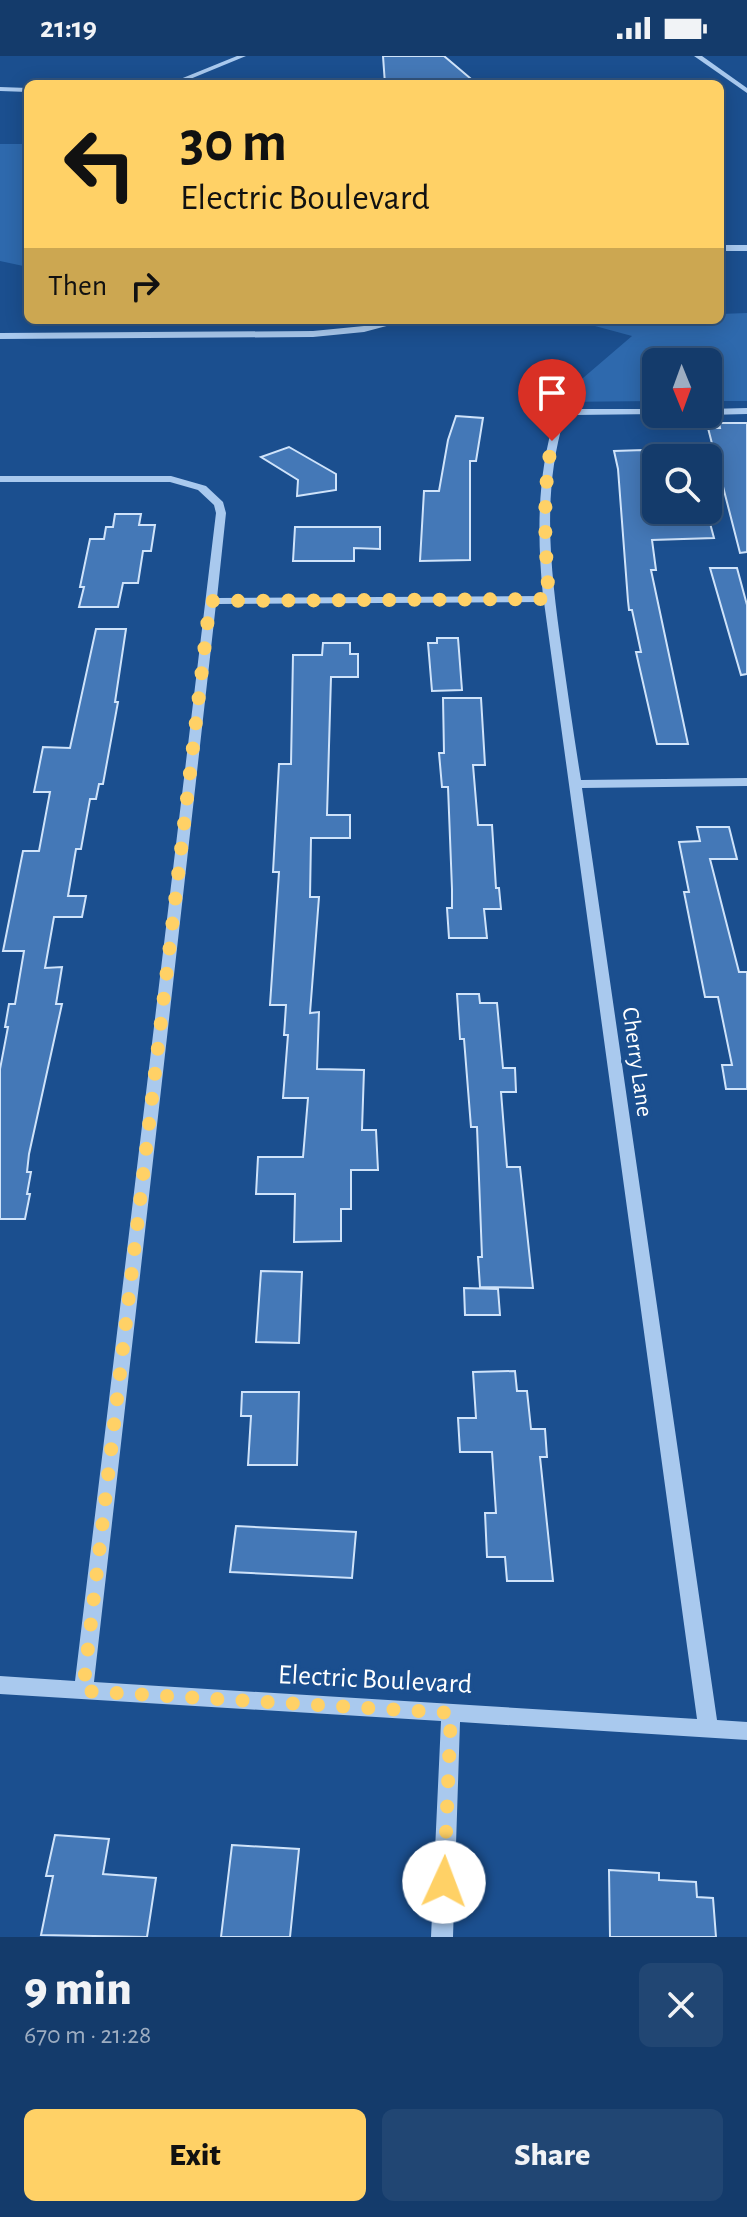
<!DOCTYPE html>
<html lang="en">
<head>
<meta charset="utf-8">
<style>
  :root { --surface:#143b6b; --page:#214673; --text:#f1f3f6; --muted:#9dadc1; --line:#33557e; --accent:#ffd166 }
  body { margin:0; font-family:"Alegreya Sans",sans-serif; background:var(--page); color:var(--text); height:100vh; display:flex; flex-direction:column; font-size:30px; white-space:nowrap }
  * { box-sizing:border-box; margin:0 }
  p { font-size:26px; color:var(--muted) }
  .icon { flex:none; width:44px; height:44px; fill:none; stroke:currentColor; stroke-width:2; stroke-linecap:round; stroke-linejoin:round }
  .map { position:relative; height:1881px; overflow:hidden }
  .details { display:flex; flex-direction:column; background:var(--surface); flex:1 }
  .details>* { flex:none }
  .banner { position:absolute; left:24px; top:24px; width:700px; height:244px; border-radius:12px; box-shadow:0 4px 20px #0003,0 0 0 2px var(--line); background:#ffd166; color:#111; overflow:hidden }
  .needle { width:52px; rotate:179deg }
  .buttons { position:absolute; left:642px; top:292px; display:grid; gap:16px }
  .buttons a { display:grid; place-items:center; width:80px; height:80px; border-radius:12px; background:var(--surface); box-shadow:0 4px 20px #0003,0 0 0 2px var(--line); font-size:40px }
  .pin { position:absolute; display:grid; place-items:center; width:68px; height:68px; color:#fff; margin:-82px -34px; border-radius:50% 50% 50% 0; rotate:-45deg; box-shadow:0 0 8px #0007 }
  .pin .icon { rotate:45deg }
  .me { position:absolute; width:88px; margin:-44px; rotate:2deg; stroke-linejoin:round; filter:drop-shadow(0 0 6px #0008) }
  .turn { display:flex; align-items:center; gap:28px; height:168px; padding:0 24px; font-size:36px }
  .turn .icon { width:104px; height:104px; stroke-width:2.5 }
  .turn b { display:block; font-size:56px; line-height:68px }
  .then { display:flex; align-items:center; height:76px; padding:0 24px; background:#0003; gap:16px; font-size:30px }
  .round { display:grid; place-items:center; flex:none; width:84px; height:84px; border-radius:12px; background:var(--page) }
  .head { display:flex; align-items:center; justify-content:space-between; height:136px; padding:0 24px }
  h1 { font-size:48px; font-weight:800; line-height:60px }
  .primary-button { display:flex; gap:16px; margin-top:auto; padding:16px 24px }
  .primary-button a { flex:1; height:92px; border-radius:12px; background:var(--accent); color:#111; font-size:32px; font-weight:800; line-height:92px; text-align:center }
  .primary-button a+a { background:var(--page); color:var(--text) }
  .status { display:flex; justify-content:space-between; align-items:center; height:56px; padding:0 40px; background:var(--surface); direction:ltr }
  .status svg { height:22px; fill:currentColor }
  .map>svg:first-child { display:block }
  .green { fill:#2e69ad }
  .building { fill:#4478b7; stroke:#cfe3fa; stroke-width:2 }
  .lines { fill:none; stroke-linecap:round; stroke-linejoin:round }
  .minor { fill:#a9c9ee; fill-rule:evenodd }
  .route { stroke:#ffd166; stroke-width:14; stroke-dasharray:0 25.2 }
  .labels { text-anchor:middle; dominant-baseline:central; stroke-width:8; stroke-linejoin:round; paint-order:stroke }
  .street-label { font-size:24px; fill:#fff; stroke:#1b4f8f }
  .near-street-label { font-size:28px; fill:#fff; stroke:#1b4f8f }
</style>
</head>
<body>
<div class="status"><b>21:19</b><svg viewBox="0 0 49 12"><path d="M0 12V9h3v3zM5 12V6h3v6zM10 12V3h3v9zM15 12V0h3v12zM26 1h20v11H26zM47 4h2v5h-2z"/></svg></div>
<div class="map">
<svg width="747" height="1881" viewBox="0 0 747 1881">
  <rect width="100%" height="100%" fill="#1b4f8f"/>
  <g class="green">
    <path d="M0,88h28v123l-28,-6z"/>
    <path d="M747,257v88h-39v-39h-52v39l-101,1 77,-66 -37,-10 8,-6h117v-6z"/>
  </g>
  <g class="building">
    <path d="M383,0h61l33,28h-92z"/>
    <path d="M456,360l27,2 -7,43h-6v99l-50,1 4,-70h15l9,-51z"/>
    <path d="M719,367h28v129l-7,1 -32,-125h12z"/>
    <path d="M289,391l47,27v16l-39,6 1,-16 -37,-23z"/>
    <path d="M644,394l12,46v14l51,2 7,26 -62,2 4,30h-5l37,174h-31l-21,-92h5l-9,-42h-3l-1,-9 -10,-132 -4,-18z"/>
    <path d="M115,458h26l-2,11h16l-4,26h-8l-5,32h-15l-5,24h-39l5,-20h-4l10,-48h14l2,-12h7z"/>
    <path d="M295,471h85v22l-26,-1v13h-61z"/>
    <path d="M710,512h27l10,37v69l-6,1z"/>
    <path d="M96,573h30l-11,73h3l-15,82h-4l-3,15h-6l-9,50h-5l-8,47h18l-4,21h-28l-9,51 17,-1 -6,37h6l-33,150 -2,18h4l-4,22h3l-5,25h-25v-150l8,-42h-3l4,-23h6l9,-53h-21l20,-100h16l11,-59h-16l9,-45 27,1z"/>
    <path d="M437,582h21l4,52 -30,1 -4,-48h9z"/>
    <path d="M323,587h27v11h8v23h-27l-4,138h23v23h-39l-1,59h9l-9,116 9,-1 -2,57 47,1 -2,60h14l2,40h-27v39h-10v32l-47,1 1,-48h-39l2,-37h45l5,-59h-25l5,-63h-4l2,-30h-16l9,-133h-6l6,-108h12l2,-109h29z"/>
    <path d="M443,642h38l4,67h-12l5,60h14l4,63h3l2,21h-17l3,29h-38l-2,-30h5v-19l-4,-102h-6l-3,-34h5z"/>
    <path d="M697,771h32l8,32h-27l29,113h8v117h-21l-4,-24h10l-14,-68h-13l-21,-105h5l-10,-50 21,-1z"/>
    <path d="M457,938h22l1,9h17l6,65h12l1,24h-15l6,75h13l13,121 -53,-1 -2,-30h4l-5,-130h-6l-7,-88h-4z"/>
    <path d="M261,1215l41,1 -3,71 -43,-1z"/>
    <path d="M464,1232l34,1 2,26h-35z"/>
    <path d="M515,1315l2,20h10l4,38h14l2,28h-7l13,124h-46l-2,-24h-18l-2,-44h11l-4,-61h-32l-2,-34h18l-3,-46z"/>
    <path d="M242,1336h57l-2,73h-49l3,-49h-10z"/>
    <path d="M236,1470l120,6 -4,46 -122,-6z"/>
    <path d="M55,1779l54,4 -6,35 53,4 -9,59 -106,-2 12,-59h-7z"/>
    <path d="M232,1789l67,4 -9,88h-69z"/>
    <path d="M609,1814l50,3v7l37,2 1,15 16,1 3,39h-106z"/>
  </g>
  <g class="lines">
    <g class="minor">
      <path d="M237,0h9l-68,28h-10z"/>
      <path d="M694,0h8l45,32v5z"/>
      <path d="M0,31l28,1v4l-28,-1z"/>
      <rect x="720" y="189" width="27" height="6"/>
      <path d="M393,264h16l-45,12 -51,5 -313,2v-6l313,-2 51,-5z"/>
      <path d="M747,352v6l-39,1 -3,-1h3v-5z"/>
      <path d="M573,353h83v5h3l-85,1 -10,4c-23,77 -13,154 -2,233 6,42 12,85 19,128l166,-2v8l-165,2 135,932 30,2v18l-287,-18 -7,215h-22l10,-216 -441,-27v-18l75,5 141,-1168 -2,-8 -16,-15 -28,-8h-170v-6h171l35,10 17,16 3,11 -9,85 326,-2c-6,-61 -6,-120 12,-179zM544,546l153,1117 -603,-37 122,-1078z"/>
    </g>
  </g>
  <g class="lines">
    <path class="route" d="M444,1826l7,-169 -368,-22 127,-1090 339,-2c-4,-54 -7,-105 3,-158"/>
  </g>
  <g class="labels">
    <g class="street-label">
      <text transform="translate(637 1006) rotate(82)">Cherry Lane</text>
    </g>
    <g class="near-street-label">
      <text transform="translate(375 1624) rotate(3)">Electric Boulevard</text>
    </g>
  </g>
</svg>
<div class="buttons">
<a><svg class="needle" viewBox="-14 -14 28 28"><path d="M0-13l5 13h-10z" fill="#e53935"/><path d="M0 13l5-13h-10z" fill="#9dadc1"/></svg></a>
<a><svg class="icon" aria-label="search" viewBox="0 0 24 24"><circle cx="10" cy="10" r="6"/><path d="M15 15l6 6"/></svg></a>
</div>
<div class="pin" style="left:552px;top:385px;background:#d93025"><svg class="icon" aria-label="arrive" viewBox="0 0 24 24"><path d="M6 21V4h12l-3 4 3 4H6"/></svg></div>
<svg class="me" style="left:444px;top:1826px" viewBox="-20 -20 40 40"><circle r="19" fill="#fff"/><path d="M0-13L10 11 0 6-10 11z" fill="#ffd166"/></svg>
<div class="banner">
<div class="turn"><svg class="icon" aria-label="left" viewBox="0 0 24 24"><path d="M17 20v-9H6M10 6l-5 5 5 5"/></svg><div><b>30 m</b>Electric Boulevard</div></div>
<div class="then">Then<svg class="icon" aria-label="right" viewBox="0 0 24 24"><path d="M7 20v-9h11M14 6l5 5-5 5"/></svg></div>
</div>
</div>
<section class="details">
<div class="head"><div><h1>9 min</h1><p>670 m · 21:28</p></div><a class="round"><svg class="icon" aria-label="close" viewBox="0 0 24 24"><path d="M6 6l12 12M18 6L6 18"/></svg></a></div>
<div class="primary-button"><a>Exit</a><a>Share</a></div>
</section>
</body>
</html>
